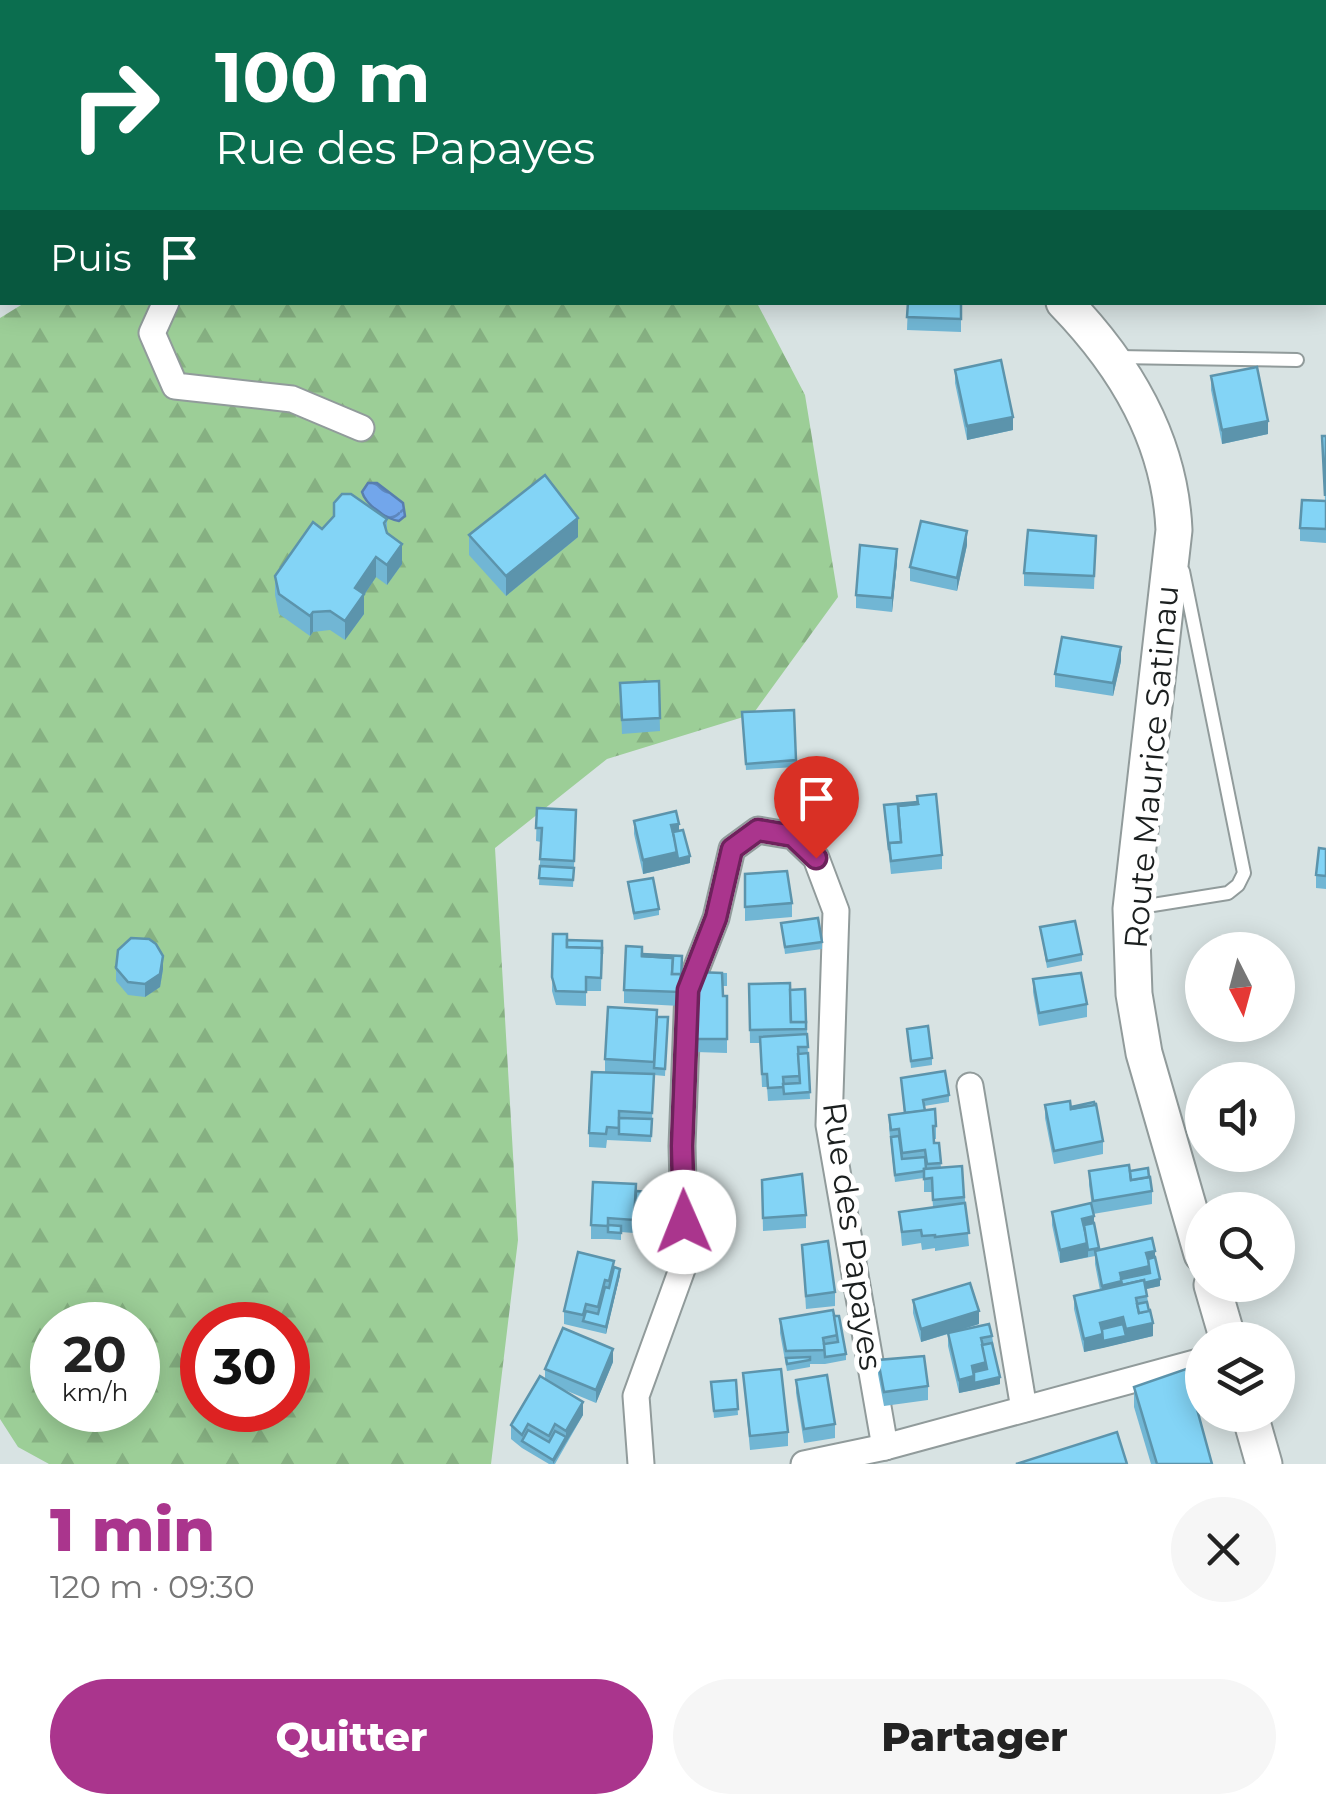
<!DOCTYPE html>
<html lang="fr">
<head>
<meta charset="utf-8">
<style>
  :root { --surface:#fff; --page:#f6f6f6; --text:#222; --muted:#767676; --accent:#aa358d }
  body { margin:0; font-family:Montserrat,sans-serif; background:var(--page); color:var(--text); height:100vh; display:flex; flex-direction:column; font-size:38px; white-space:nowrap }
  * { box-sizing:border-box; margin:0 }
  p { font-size:32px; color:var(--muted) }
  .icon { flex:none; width:55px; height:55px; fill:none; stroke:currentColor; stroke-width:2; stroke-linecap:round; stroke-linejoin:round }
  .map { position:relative; height:1464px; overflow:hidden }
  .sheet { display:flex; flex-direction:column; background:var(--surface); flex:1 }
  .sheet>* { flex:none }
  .guide { position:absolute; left:0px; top:0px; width:1328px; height:305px; box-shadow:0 5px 25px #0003; background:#0b6e4f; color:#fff; overflow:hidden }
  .needle { width:65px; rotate:174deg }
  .tools { position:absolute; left:1185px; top:932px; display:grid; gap:20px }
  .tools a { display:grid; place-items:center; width:110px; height:110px; border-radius:50%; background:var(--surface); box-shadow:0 5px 25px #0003; font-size:50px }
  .speed { position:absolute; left:30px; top:1302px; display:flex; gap:20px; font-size:50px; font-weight:700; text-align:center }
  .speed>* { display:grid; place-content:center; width:130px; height:130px; border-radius:50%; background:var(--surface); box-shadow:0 5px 25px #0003; line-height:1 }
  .speed small { font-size:25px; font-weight:400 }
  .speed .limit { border:15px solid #d22; background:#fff; color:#111 }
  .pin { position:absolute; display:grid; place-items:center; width:85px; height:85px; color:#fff; margin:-102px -42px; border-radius:50% 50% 50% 0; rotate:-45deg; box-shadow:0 0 10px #0007 }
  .pin .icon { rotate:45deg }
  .me { position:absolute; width:110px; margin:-55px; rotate:359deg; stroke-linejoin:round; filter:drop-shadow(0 0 8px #0008) }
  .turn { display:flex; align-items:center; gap:35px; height:210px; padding:0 50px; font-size:45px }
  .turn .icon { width:130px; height:130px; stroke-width:2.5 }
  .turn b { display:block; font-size:70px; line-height:85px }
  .then { display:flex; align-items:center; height:95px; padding:0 50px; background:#0003; gap:20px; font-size:38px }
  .round { display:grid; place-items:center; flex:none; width:105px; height:105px; border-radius:52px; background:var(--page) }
  .summary { display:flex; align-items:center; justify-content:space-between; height:170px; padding:0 50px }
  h1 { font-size:60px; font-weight:800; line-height:75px; color:var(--accent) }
  .action { display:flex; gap:20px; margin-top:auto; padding:20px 50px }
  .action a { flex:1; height:115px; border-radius:60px; background:var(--accent); color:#fff; font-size:40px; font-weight:800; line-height:115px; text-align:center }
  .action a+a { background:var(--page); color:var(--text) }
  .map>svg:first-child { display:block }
  .forest { fill:url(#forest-firs); fill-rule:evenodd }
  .water { fill:url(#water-waves); stroke:#587eae; stroke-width:2.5 }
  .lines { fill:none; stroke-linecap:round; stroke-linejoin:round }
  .service-casing { stroke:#919b9b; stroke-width:16 }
  .minor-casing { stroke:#919b9b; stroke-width:29 }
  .secondary-casing { stroke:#919b9b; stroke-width:39 }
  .service { stroke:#fff; stroke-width:12 }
  .minor { stroke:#fff; stroke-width:25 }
  .secondary { stroke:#fff; stroke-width:35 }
  .wall { fill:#71b6d4 }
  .shaded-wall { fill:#5c94ac }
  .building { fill:#83d4f6; stroke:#5c94ac; stroke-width:2.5 }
  .route-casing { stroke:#6e225c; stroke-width:25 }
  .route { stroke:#aa358d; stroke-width:18 }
  .labels { text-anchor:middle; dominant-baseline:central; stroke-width:10; stroke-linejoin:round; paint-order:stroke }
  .street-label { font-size:32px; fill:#1b1f1f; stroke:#fff }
</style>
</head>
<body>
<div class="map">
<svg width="1326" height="1464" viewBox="0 0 1326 1464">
  <defs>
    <pattern id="forest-firs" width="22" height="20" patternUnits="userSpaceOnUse" patternTransform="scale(2.5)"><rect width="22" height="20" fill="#9cce97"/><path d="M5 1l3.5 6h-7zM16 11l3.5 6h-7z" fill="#86b082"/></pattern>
    <pattern id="water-waves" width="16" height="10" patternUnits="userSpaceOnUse" patternTransform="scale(2.5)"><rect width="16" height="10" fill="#72a6eb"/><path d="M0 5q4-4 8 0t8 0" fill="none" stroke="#5d87be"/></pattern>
  </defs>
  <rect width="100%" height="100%" fill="#d8e3e3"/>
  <path class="forest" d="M26,302l731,1 48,92 33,202 -85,117 -146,45 -112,89 23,392 -27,224h-442l-31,-17 -18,-28v-1101zM52,1325h86v85h-86zM202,1325h86v85h-86z"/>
  <path class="water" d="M368,483h9l26,20 2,13 -6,5c-13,-2 -33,-16 -37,-29z"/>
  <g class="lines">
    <g class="service-casing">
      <g id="service">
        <path d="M1117,357l180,3"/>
        <path d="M1134,908l94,-15 10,-8 6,-12 -61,-302"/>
      </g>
    </g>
    <g class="minor-casing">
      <g id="minor">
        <path d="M688,0l1,2"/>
        <path d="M394,2v-2"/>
        <path d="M0,228l2,4"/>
        <path d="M0,254l2,-1"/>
        <path d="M166,302l-14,31 23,53 117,13 69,29"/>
        <path d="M970,1086l54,323"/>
        <path d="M641,1464l-5,-68 49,-135 -3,-115 6,-156 28,-72 16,-69 26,-19 35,6 23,22 20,53 -7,214 56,322"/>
        <path d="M804,1464l81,-17 317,-86"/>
      </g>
    </g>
    <g class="secondary-casing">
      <g id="secondary">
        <path d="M105,0l2,2"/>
        <path d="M1064,302c62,64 106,138 110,228l-43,379 3,85 10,59 58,201"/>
        <path d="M1212,1285l16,55"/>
        <path d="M1250,1415l14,49"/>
      </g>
    </g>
    <use href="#service" class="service"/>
    <use href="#minor" class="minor"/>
    <use href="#secondary" class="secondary"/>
  </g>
  <g class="wall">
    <path d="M234,0h50l1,2h-48z"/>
    <path d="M908,302h53v30l-54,-2z"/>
    <path d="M955,370l58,60 -46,10 -12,-57z"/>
    <path d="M1211,376l57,58 -46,10 -11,-54z"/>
    <path d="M1322,436h4v107l-26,-2v-13l25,-27z"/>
    <path d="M387,519v14l15,31 -15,21 -11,-8 -12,18v19l-19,26 -15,-10 -17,2 -3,4 -31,-22 -4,-19v-19l47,-47z"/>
    <path d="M469,535l109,2 -72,59 -37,-41z"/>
    <path d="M1096,536l-2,53 -70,-3v-13z"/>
    <path d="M967,545l-10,46 -47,-10v-14z"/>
    <path d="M897,562l-5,50 -36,-4v-13z"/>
    <path d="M1121,661l-8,35 -58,-9v-13z"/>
    <path d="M659,681l1,50 -38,3 -2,-51z"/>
    <path d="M742,712l54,48v7l-50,3z"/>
    <path d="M537,808l39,15 -3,64 -34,-2 2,-43 -5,-1z"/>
    <path d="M884,812l58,43v14l-51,5z"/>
    <path d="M634,821l45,10 11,32 -47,11 -9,-40z"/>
    <path d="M1326,849v40l-10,-1v-13z"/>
    <path d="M745,874l47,29v14l-47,4z"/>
    <path d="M628,882l31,27v6l-25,5z"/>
    <path d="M781,923l41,19v7l-37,5z"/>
    <path d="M1040,927l42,27v7l-35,7z"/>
    <path d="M553,934l14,13 35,-6 -1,50h-15v15l-30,-1 -4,-14z"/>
    <path d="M642,954l40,2 -2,50 -56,-3v-13z"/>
    <path d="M116,968l47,1 -3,18 -15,10 -17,-2 -12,-14z"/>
    <path d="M696,972l31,1v13h-5l1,10h4v57l-31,-1z"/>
    <path d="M1033,979l54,25v13l-48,9 -6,-34z"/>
    <path d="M749,984l41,6 15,-1 5,110 -42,2 -1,-14h-5l-2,-44h-10z"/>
    <path d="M657,1017h11l-3,59 -11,-1 -3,67 -44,-2 -1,8 -17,-1v-14l16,-61v-13z"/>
    <path d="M907,1029l25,29v7l-21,3z"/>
    <path d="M901,1078l48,17v7l-25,4 1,5 11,15v13h-2v4h5l2,25 21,-2 7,80 -34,5v-3l-13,2 -1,-7 -19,3 -3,-34 34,-5 -1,-15h-8v-14l-29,4 -6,-54v-13l15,-2z"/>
    <path d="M1045,1105l26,2 32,34v13l-49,10 -9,-46z"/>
    <path d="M1089,1171h41l19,6 3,14v13l-59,10 -4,-29z"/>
    <path d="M762,1180l44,35v13l-43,3z"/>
    <path d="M636,1191l13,1 -2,42 -26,-2v8l-13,-1v-1v1h-17v-14z"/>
    <path d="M1052,1212l42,11 5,27 56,7 5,29 -14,3 7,47 -69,16 -10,-43v-13l26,-6 -5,-26v-8l-35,7 -8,-38z"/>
    <path d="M802,1245l33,47v14l-29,3z"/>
    <path d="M614,1267l6,8 -14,59 -42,-10v-13z"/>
    <path d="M913,1300l66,24 -21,7 34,5 8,48 -41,9 -11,-47v-12l-27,8 -8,-29z"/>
    <path d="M833,1310l13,44v6l-21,4h-15v3l-23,4 -7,-38v-14z"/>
    <path d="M878,1360l50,26v14l-44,6 -6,-32z"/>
    <path d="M613,1362l-17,41 -36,-15 23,27 -28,49h-6l-27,-16 -11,-9v-14l34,-46v-10z"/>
    <path d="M743,1373l45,59v14l-38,4z"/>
    <path d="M736,1380l2,35 -24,3 -3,-36z"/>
    <path d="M796,1380l39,44v14l-31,5 -8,-50z"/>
    <path d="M1134,1387l78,77h-61l-17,-57z"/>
  </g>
  <g class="shaded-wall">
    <path d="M1274,0h17l-3,2h-17z"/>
    <path d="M1013,417v13l-46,10v-14z"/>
    <path d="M1268,421v13l-46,10v-14z"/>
    <path d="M578,518v19l-72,59v-20z"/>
    <path d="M967,531v14l-10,46v-13z"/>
    <path d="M402,544v20l-15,21v-20z"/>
    <path d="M897,549v13l-5,50v-14z"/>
    <path d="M376,557v20l-12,18v19l-19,26v-19l10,-33z"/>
    <path d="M313,612v20l-3,4v-20z"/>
    <path d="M1121,647v14l-8,35v-13z"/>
    <path d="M679,824v13l-6,1 -2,-13z"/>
    <path d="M678,852l12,4v7l-47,11v-14z"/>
    <path d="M163,956v13l-3,18 -15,10v-13z"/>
    <path d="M1094,1216v14l-10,2 -2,-13z"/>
    <path d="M1088,1243v14l-28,6v-13z"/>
    <path d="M1155,1251v13l-7,2 -2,-13z"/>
    <path d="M1150,1266l10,13v7l-58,13v-13l18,-13z"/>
    <path d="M620,1269v6l-14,59v-7z"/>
    <path d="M979,1311v13l-58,18v-13z"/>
    <path d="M1123,1317v14l-20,5v12l-19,4v-13l16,-16z"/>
    <path d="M1153,1323v13l-50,12v-7l23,-5v-7z"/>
    <path d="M613,1349v13l-17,41v-13z"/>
    <path d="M987,1362v14l-13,3v11l-15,3v-13l13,-14z"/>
    <path d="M1000,1377v7l-26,6v-7z"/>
    <path d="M583,1402v13l-30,49v-4l13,-23v-6z"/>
  </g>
  <g class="building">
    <path d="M38,0h20l2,2h-25z"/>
    <path d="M248,0h36l1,2h-34z"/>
    <path d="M313,0h52l-2,2h-51z"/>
    <rect x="440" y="0" width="38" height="2"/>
    <path d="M649,0h31v2h-30z"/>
    <path d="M1204,0h26l-3,2h-21z"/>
    <path d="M1230,0h44l-3,2h-44z"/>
    <path d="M0,77l2,4v22l-2,2z"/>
    <rect x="1325" y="92" width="1" height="56"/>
    <path d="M0,142l2,3v27l-2,3z"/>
    <path d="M908,302h53v17l-54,-2z"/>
    <path d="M1001,360l12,57 -46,9 -12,-56z"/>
    <path d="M1257,367l11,54 -46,9 -11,-54z"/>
    <path d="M1322,436h4l-1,60z"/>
    <path d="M545,475l33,43 -72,58 -37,-41z"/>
    <path d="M342,494h9l36,25 -3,4 3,10 15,11 -15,21 -11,-8 -21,31 9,6 -19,27 -15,-10 -17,1 -3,4 -31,-22 -4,-18 38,-54 9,7 12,-13v-13z"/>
    <path d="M1302,500l24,1v28l-26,-1z"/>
    <path d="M921,521l46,10 -10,47 -47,-11z"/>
    <path d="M1028,530l68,6 -2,40 -70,-3z"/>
    <path d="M860,545l37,4 -5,49 -36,-3z"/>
    <path d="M1062,637l59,10 -8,36 -58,-9z"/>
    <path d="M659,681l1,37 -38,2 -2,-37z"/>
    <path d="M794,710l2,50 -50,4 -4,-52z"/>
    <path d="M936,794l6,61 -51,6 -2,-18 12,-1 -3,-36 20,-2 -1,-8z"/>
    <path d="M917,802l1,2 -20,2 3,36 -12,1v7l-5,-45z"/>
    <path d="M537,808l39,2 -2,51 -34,-2 2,-31h-6z"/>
    <path d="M676,811l3,13 -8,1 7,27 -35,8 -9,-39z"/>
    <path d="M683,830l7,26 -12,3 -5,-27z"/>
    <path d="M1319,848l7,1v27l-10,-1z"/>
    <path d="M540,866l34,2 -1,12 -34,-2z"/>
    <path d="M787,871l5,32 -47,4v-33z"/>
    <path d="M653,878l6,31 -25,4 -6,-31z"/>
    <path d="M818,918l4,24 -37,5 -4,-24z"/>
    <path d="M1075,921l7,33 -35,7 -7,-34z"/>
    <path d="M553,934h14v13l35,1 -1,30 -15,-1v15l-30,-1 -4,-14z"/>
    <path d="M131,938l18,1 7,5 7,12 -3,18 -15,10 -17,-2 -12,-14 2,-18z"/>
    <path d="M567,940l35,1v13v-6l-35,-1z"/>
    <path d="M626,946l16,1v9l31,2 -1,16h9l-1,18 -56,-2z"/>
    <path d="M642,954l40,2 -1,25v-7h-9l1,-16 -31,-2z"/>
    <path d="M696,972l26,1 1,23h4v43h-31z"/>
    <path d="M1081,973l6,31 -48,9 -6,-34z"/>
    <path d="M790,983l1,39h15v7l-56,1 -1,-46z"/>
    <path d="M805,989l1,33h-15l-1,-32z"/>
    <path d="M608,1007l49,3 -3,52 -49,-3z"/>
    <path d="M657,1017h11l-3,52 -11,-1z"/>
    <path d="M928,1026l4,32 -21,3 -4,-32z"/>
    <path d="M807,1034l1,13h-10l2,29 -17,1 1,10 -16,1 -1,-14h-5l-2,-37z"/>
    <path d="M808,1053l2,39 -26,2 -1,-10 17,-1 -2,-29z"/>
    <path d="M945,1071l4,24 -26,5 2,11 -20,2 -4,-35z"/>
    <path d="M592,1072l62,2 -2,39 -33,-2v17l-12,-1 -1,7 -17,-1z"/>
    <path d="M1070,1101l1,8 25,-5 7,37 -49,10 -9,-46z"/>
    <path d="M1094,1102l1,3 -24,4v-2z"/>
    <path d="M935,1109l1,17h-3l1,17h5l2,20 -14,1 -2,-14 -23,3 -3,-24 -8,1 -2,-15z"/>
    <path d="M619,1118l33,1 -1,17 -32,-2z"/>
    <path d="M899,1136l3,23 23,-2 1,12h-2v2l-29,4 -4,-38z"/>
    <path d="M1129,1165l2,15 19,-3 2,14 -59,10 -4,-30z"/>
    <path d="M962,1166l2,31 -31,3 -1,-22 -8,1v-10z"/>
    <path d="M1148,1168l1,9 -18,3 -1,-9z"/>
    <path d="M802,1174l4,41 -43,3 -1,-38z"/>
    <path d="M593,1182l43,2 -2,36 -26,-2v8l-17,-1z"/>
    <path d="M636,1191l13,1 -2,35 -13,-1z"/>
    <path d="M965,1203l4,30 -34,4v-2l-13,1 -1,-6 -19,2 -3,-20z"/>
    <path d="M1091,1203l3,13 -12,3 6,24 -28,7 -8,-38z"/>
    <path d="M1094,1223l5,25 -11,2 -4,-25z"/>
    <path d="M608,1225l13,1v7l-13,-1z"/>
    <path d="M1152,1238l3,13 -9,2 4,13 -30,7 2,8 -20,5 -7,-35z"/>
    <path d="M828,1241l7,51 -29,4 -4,-51z"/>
    <path d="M578,1252l36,9 -5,20 -4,-1 -7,27 -12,-3 -3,11 -19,-4z"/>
    <path d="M1155,1257l5,22 -16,4v-3l-22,5 -1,-6 29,-6 -2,-14z"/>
    <path d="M614,1267l6,2 -14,58 -23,-6 3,-10 12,3 7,-27 4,1z"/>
    <path d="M1144,1280l3,16 -11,2 3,15 11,-3 3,13 -27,6 -3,-12 -23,6 3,11 -19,5 -10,-43z"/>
    <path d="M970,1283l9,28 -58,18 -8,-29z"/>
    <path d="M1147,1302l2,9 -10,2 -2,-9z"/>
    <path d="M833,1310l5,25 -15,3 2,12 -39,1 -6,-32z"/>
    <path d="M834,1316h5l7,38 -21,3 -1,-13 14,-2z"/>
    <path d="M989,1324l3,12 -11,2 6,24 -15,4 2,10 -15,4 -11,-47z"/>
    <path d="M1123,1324l3,12 -23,5 -1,-12z"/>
    <path d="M563,1328l50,21 -17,41 -51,-21z"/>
    <path d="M992,1343l8,34 -26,6v-11l13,-3 -5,-24z"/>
    <path d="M924,1356l4,30 -44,6 -6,-32z"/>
    <path d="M810,1357v3l-23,4 -1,-6z"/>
    <path d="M781,1369l7,63 -38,4 -7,-63z"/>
    <path d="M1186,1369l26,95h-55l-23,-77z"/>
    <path d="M827,1375l8,49 -31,5 -8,-49z"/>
    <path d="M540,1376l43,26 -17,29 -11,-7 -6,12 -21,-12 -6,11 -11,-10z"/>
    <path d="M736,1380l2,29 -24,2 -3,-29z"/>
    <path d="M528,1430l21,12 6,-11 11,6 -13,23 -31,-19z"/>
    <path d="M1117,1432l10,32h-111z"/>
  </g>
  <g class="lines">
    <g class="route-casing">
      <path id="route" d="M684,1222l-2,-76 6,-156 28,-72 16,-69 26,-19 35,6 23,22"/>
    </g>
    <use href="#route" class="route"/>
  </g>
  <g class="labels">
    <g class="street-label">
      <text transform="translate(1151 767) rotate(-85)">Route Maurice Satinau</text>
      <text transform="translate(853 1236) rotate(82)">Rue des Papayes</text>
    </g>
  </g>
</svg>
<div class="tools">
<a><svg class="needle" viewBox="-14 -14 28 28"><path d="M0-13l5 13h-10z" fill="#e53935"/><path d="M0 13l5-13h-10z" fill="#767676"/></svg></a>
<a><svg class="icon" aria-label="sound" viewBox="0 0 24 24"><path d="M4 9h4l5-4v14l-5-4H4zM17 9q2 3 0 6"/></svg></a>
<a><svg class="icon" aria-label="search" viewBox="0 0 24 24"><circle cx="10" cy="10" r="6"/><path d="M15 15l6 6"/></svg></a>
<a><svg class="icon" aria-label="layers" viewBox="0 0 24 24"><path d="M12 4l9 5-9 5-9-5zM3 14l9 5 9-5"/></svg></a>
</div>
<div class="speed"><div>20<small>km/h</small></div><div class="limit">30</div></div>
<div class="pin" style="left:816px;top:858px;background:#d93025"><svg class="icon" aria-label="arrive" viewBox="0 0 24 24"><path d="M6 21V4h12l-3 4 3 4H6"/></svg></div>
<svg class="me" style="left:684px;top:1222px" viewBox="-20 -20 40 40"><circle r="19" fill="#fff"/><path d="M0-13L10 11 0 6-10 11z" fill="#aa358d"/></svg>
<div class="guide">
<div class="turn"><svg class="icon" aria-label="right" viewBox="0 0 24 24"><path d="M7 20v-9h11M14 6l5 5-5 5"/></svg><div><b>100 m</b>Rue des Papayes</div></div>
<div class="then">Puis<svg class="icon" aria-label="arrive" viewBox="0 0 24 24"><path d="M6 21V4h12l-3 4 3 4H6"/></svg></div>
</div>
</div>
<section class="sheet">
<div class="summary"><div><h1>1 min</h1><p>120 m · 09:30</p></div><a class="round"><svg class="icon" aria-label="close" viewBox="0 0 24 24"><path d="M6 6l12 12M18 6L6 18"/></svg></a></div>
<div class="action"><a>Quitter</a><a>Partager</a></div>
</section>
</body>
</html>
